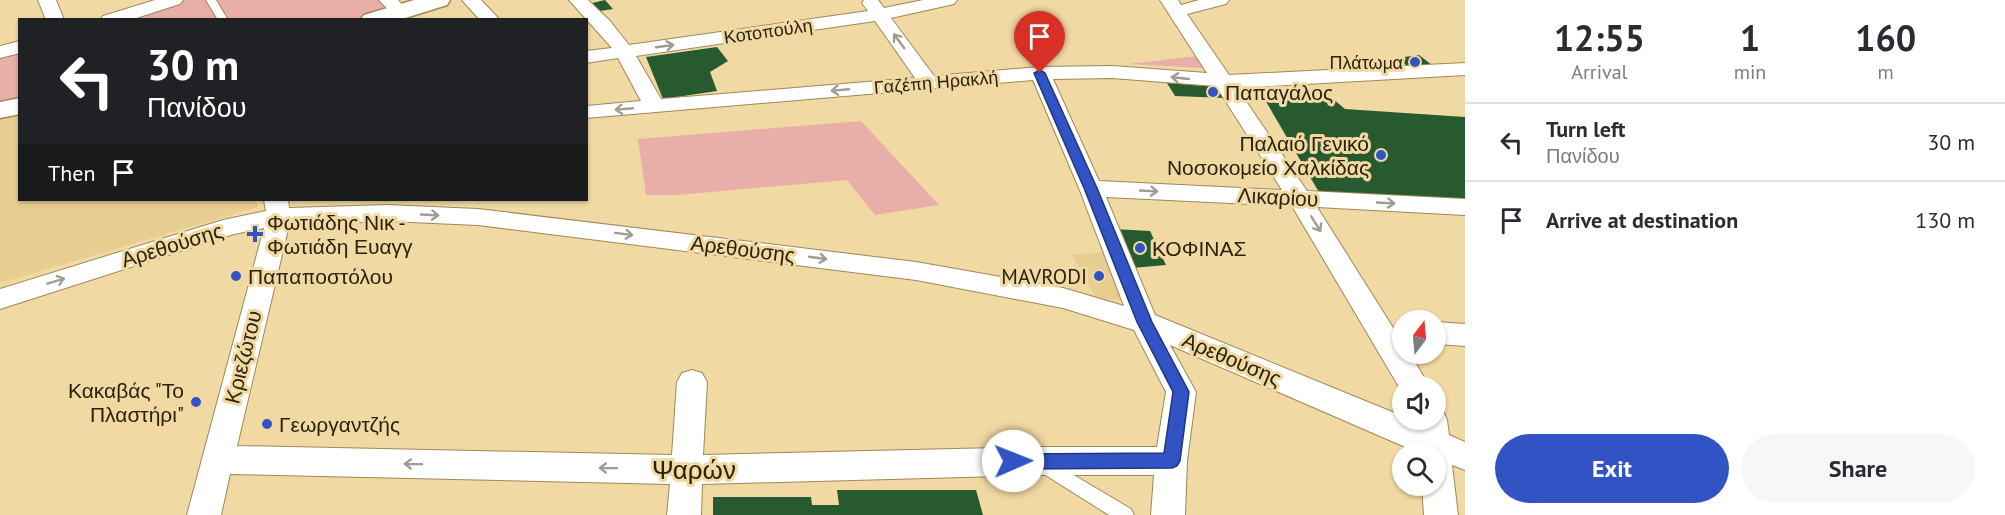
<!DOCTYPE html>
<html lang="en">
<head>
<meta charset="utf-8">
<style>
  :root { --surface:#fff; --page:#f7f7f7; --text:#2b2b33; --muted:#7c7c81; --line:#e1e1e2; --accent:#3153c3 }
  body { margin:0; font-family:"PT Sans",sans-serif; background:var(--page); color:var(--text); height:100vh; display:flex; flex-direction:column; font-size:22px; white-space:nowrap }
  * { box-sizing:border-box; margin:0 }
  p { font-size:20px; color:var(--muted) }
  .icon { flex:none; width:33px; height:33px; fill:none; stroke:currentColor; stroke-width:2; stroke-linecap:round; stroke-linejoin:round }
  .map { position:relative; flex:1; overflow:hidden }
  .sheet { display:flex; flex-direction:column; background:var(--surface); width:540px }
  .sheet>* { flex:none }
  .top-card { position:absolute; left:18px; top:18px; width:570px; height:183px; border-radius:0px; box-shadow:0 2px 4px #0004; background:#202124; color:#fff; overflow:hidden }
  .needle { width:39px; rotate:16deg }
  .buttons { position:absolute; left:1392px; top:310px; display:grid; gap:12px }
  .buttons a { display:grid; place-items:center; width:54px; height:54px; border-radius:50%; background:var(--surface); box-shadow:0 2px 4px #0004; font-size:30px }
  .pin { position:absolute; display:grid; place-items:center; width:51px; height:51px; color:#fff; margin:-62px -26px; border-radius:50% 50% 50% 0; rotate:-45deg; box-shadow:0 0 6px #0007 }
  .pin .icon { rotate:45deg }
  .me { position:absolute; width:66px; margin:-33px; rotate:89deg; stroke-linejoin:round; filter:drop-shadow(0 0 4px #0008) }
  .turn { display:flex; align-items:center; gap:21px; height:126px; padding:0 30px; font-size:27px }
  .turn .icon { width:78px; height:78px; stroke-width:2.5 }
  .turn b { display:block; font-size:42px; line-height:51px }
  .then { display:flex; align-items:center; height:57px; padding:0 30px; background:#0003; gap:12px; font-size:22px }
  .eta { display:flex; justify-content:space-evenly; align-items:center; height:102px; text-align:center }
  .eta b { font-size:36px; font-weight:700; line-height:42px }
  .primary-button { display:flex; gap:12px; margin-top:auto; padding:12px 30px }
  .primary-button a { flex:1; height:69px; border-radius:36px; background:var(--accent); color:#fff; font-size:24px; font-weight:700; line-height:69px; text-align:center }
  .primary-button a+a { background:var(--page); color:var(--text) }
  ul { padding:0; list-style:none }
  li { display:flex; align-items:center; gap:18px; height:78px; padding:0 30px; border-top:2px solid var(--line) }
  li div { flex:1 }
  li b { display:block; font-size:22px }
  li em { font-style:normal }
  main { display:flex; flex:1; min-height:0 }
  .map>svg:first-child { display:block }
  .built { fill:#e8cd90 }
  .green { fill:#e8afa8 }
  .building { fill:#275a2e }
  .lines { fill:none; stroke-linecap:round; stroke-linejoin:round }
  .service-casing { stroke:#9e8855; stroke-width:2 }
  .minor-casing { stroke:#9e8855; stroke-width:2 }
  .secondary-casing { stroke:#9e8855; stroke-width:3 }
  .service { fill:#fff; fill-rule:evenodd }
  .minor { fill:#fff; fill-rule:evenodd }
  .secondary { fill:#fff; fill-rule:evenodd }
  .oneway { stroke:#a09c92 }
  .route { fill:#3153c3; stroke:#20367f; stroke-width:1.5 }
  .poi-dot { fill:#3153c3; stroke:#f1d9a3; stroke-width:2 }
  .labels { text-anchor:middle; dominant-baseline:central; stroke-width:6; stroke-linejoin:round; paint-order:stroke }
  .far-street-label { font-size:18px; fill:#2b220d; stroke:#f1d9a3 }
  .far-poi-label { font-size:18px; fill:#2b220d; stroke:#f1d9a3; text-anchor:end }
  .poi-label { font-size:21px; fill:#2b220d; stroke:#f1d9a3; text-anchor:start }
  .street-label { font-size:21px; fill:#2b220d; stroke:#f1d9a3 }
  .near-street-label { font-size:26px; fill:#2b220d; stroke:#f1d9a3 }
</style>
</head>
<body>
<main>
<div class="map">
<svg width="1465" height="515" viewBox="0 0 1465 515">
  <rect width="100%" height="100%" fill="#f1d9a3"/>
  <g class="built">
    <path d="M19,112l1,88h236l2,7 -258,76v-166z"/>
    <path d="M1105,252l17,48 -26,-2 -24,-43z"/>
  </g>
  <g class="green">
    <path d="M173,0h215l12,12 -28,8h-264z"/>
    <path d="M19,46v60l-19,4v-58z"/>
    <path d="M1197,56l5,12 -74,-4z"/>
    <path d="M861,121l78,84 -64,10 -28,-35 -169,15h-32l-8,-56z"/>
  </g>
  <g class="building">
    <path d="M605,0l8,9 -13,2 -8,-8z"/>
    <path d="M717,47l11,14 -18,11 7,19 -54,8 -17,-42z"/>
    <path d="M1419,55l13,10 -22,3 -13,-10z"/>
    <path d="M1167,83l51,4 7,11 -50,-2z"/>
    <path d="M1321,89l24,20 120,8v84l-145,-7 -59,-101z"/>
    <path d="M1113,229l37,2 16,34 -34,3z"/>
    <path d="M837,490h139l7,25h-270v-18h98l1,8h27z"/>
  </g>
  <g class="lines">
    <g class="service-casing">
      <g id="service">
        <path d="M206,0h10l12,20h-10z"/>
        <path d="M1045,458l86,51 3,6h-25l-70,-44 -2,-5 2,-5z"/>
      </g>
    </g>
    <g class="minor-casing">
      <g id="minor">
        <path d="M38,0h18l8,20h-18z"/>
        <path d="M155,0h28l-3,4 -50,16h-30l3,-4z"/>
        <path d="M379,0h19l11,12 -3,4h-12z"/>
        <path d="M462,0h19l19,20h-20z"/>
        <path d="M569,0h19l22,21 19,24 239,-34 -6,-8 2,-3h14l6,8 39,-8h34l-3,4 -63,14 43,58 106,-9 72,-1 95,7 -47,-73h18l3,5 18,-5h30l-3,4 -39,10 42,61 236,-12v12l-228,13 70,103 158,8v16l-148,-8 85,135v12h8l20,33h-28v5l-110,-186 -186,-9 49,118 247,101v4l15,2v-2h19v-12l7,3 4,9 2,15 16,7v28l-13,-5 6,50h-34l-2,-29h14v-33h-17l-249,-108 26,47 -9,69 -2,54h-34l3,-40h-118l-334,9 -1,31h-34l3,-31 -440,-10 -9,41h-34l77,-287 -30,6 -234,75v-20l223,-69 43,-9 -2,-11h24l1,8 98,-3 91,4 438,53 147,26 61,18 -45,-118 -46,-108 -447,38v-12l55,-5 -23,-43 -32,5v-12l26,-3zM875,21l40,57 -254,21 -25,-43zM1112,78l104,8 66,104 -183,-9 -46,-102zM387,221l91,4 438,55 147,28 71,22 32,62 -9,55h-121l-333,8 4,-73 -5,-9 -10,-3 -10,3 -5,9 -5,73 -435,-9 52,-221z"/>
        <path d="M20,41v12l-20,5v-12z"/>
        <path d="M1436,322l29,2v22l-29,-2z"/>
      </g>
    </g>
    <g class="secondary-casing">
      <g id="secondary">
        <path d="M414,0h36l-3,5 -48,15h-39l4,-5z"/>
        <path d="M20,98v16l-20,4v-16z"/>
      </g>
    </g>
    <use href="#service" class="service"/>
    <use href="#minor" class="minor"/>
    <use href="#secondary" class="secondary"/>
  </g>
  <defs><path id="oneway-shaft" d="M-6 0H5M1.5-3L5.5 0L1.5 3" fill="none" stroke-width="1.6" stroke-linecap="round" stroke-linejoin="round" transform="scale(1.5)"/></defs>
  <g class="oneway">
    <use href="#oneway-shaft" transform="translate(899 41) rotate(-126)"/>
    <use href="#oneway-shaft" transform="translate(665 46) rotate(-8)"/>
    <use href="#oneway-shaft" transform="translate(1180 78) rotate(-174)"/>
    <use href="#oneway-shaft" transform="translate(840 90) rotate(175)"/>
    <use href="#oneway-shaft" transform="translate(624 109) rotate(175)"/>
    <use href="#oneway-shaft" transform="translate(1149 191) rotate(3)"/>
    <use href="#oneway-shaft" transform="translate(1386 203) rotate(3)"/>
    <use href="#oneway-shaft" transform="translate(430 215) rotate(3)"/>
    <use href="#oneway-shaft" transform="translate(1316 224) rotate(58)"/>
    <use href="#oneway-shaft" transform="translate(624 234) rotate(7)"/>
    <use href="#oneway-shaft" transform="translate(818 258) rotate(8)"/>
    <use href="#oneway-shaft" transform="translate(56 281) rotate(-17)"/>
    <use href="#oneway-shaft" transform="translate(413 464) rotate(-179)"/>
    <use href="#oneway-shaft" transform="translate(608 468) rotate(-179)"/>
  </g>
  <path class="route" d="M1040,70l5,3 52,115 55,134 37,70 -9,69 -3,5 -5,2 -159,1 -6,-2 -3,-6 3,-5 6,-2 151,-1 9,-61 -36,-70 -53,-134 -50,-115z"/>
  <g class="poi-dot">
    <circle cx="1415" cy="62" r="6"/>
    <circle cx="1213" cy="92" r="6"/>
    <circle cx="1381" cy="155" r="6"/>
    <path d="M252 225h6v6h6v6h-6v6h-6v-6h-6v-6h6z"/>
    <circle cx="1140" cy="248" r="6"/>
    <circle cx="236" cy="276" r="6"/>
    <circle cx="1099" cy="276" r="6"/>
    <circle cx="196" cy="402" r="6"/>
    <circle cx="267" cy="424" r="6"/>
  </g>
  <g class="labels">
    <g class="far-street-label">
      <text transform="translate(768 31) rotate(-8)">Κοτοπούλη</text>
      <text transform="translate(936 82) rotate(-5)">Γαζέπη Ηρακλή</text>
    </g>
    <g class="far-poi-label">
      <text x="1403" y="62">Πλάτωμα</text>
    </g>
    <g class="poi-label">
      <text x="1225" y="92">Παπαγάλος</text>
      <text x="1369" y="143" text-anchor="end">Παλαιό Γενικό<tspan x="1369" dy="24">Νοσοκομείο Χαλκίδας</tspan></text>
      <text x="267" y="222">Φωτιάδης Νικ -<tspan x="267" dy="24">Φωτιάδη Ευαγγ</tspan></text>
      <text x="1152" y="248">ΚΟΦΙΝΑΣ</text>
      <text x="248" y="276">Παπαποστόλου</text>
      <text x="1087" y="276" text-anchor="end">MAVRODI</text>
      <text x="184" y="390" text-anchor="end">Κακαβάς "Το<tspan x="184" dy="24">Πλαστήρι"</tspan></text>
      <text x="279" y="424">Γεωργαντζής</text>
    </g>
    <g class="street-label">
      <text transform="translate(1278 197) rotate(3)">Λικαρίου</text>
      <text transform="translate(172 245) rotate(-17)">Αρεθούσης</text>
      <text transform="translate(743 249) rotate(7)">Αρεθούσης</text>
      <text transform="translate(243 357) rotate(-76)">Κριεζώτου</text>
      <text transform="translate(1232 359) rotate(23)">Αρεθούσης</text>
    </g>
    <g class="near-street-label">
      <text x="694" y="469">Ψαρών</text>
    </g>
  </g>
</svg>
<div class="buttons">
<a><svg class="needle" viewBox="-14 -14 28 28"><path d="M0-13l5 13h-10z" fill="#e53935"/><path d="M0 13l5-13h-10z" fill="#7c7c81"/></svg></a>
<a><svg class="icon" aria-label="sound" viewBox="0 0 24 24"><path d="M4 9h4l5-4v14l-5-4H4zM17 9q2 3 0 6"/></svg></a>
<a><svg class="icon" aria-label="search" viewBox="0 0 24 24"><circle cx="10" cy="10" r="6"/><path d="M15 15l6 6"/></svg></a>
</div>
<div class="pin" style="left:1040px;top:73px;background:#d93025"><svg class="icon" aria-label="arrive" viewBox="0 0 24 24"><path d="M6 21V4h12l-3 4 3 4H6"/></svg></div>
<svg class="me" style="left:1013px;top:461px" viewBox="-20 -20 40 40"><circle r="19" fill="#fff"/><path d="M0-13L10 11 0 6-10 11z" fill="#3153c3"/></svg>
<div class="top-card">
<div class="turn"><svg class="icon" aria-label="left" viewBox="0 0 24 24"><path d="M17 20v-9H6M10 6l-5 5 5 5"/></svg><div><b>30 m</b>Πανίδου</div></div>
<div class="then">Then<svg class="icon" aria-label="arrive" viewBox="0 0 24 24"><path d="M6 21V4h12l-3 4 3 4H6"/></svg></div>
</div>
</div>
<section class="sheet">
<div class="eta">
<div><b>12:55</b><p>Arrival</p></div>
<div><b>1</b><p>min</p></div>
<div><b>160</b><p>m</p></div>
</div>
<ul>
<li><svg class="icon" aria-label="left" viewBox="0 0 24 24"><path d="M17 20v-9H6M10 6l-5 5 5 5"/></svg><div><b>Turn left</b><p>Πανίδου</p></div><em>30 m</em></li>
<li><svg class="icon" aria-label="arrive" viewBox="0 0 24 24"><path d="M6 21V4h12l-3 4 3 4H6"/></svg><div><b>Arrive at destination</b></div><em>130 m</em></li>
</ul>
<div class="primary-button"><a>Exit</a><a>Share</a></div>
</section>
</main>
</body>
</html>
